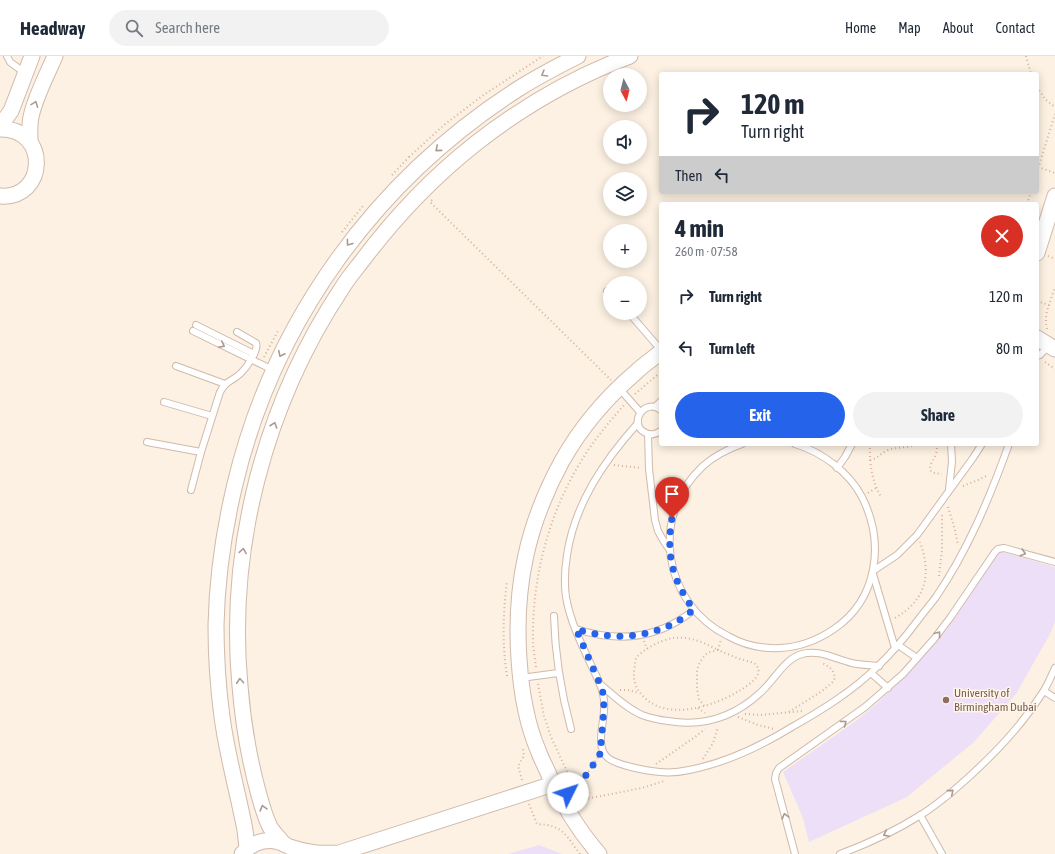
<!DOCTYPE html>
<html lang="en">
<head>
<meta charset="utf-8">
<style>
  :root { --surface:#fff; --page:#f2f2f3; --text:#1f2937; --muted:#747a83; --line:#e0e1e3; --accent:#2563eb }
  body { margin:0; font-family:"Asap Condensed",sans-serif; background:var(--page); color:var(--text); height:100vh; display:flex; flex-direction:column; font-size:15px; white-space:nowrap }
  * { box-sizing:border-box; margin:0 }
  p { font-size:13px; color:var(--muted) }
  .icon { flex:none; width:22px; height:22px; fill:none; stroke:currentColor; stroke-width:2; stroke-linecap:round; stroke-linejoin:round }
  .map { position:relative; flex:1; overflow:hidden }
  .drawer { position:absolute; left:659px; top:146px; width:380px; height:244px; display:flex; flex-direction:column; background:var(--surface); border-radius:4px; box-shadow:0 2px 10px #0003 }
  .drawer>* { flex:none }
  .banner { position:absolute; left:659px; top:16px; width:380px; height:122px; border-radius:4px; box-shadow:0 2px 10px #0003; background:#fff; color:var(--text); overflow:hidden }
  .needle { width:26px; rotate:173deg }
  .controls { position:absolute; left:603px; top:12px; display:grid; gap:8px }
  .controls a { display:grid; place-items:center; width:44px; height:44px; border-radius:50%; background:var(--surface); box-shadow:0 2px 10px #0003; font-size:20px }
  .pin { position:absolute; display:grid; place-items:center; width:34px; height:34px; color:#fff; margin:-41px -17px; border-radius:50% 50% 50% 0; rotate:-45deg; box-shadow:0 0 4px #0007 }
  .pin .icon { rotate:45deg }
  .me { position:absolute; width:44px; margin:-22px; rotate:49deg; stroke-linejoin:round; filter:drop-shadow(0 0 3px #0008) }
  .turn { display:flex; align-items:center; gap:14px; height:84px; padding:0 16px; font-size:18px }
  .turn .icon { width:52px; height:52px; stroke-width:2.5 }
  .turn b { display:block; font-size:28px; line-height:34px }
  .then { display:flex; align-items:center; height:38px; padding:0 16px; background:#0003; gap:8px; font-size:15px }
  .round { display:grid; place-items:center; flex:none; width:42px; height:42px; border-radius:21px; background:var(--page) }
  .summary { display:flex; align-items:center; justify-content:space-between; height:68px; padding:0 16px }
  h1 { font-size:24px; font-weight:700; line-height:30px }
  .button { display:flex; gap:8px; margin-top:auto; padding:8px 16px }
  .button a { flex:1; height:46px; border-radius:24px; background:var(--accent); color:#fff; font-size:16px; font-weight:700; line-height:46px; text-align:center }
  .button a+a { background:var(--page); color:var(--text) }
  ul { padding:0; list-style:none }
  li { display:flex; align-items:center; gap:12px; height:52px; padding:0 16px }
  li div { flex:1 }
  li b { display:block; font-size:15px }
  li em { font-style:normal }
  header { display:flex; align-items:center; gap:24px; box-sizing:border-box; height:56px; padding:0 20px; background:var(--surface); border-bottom:1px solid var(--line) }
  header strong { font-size:19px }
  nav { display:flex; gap:22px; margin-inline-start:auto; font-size:14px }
  .search { width:280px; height:36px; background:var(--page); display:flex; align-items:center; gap:10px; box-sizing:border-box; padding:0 14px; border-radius:22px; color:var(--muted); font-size:15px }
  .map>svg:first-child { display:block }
  .education { fill:#eedff8 }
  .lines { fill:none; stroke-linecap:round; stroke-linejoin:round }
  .service-casing { stroke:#d0baac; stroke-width:8 }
  .tertiary-casing { stroke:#d0baac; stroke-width:17 }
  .path { stroke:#d6b19d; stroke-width:2; stroke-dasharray:1 3; stroke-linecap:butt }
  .service { stroke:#fff; stroke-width:6 }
  .tertiary { stroke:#fff; stroke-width:15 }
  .oneway { stroke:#ac9a91 }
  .route { stroke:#2563eb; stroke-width:7; stroke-dasharray:0 12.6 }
  .education-dot { fill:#8d6e63; stroke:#fff5e8; stroke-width:1.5 }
  .labels { text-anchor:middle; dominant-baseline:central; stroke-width:3; stroke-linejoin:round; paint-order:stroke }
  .education-label { font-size:12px; fill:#785e54; stroke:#fff5e8; text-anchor:start }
</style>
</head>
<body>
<header>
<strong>Headway</strong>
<div class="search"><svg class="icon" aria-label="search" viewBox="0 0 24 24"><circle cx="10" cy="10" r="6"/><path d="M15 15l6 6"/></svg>Search here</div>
<nav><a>Home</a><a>Map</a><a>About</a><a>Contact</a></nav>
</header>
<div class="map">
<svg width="1055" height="798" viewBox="0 0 1055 798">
  <rect width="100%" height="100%" fill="#fcf1e2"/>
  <g class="education">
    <path d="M999,495l56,16v55l-5,12 -34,60 -42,48 -67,55 -98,45 -6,-24 -20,-46 70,-49 21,-17 17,-16 26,-27 31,-35 24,-35z"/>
    <path d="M539,789l23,9h-54z"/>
  </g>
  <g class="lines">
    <g class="service-casing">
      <g id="service">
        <path d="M7,0l3,6 15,11"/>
        <path d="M607,235l3,3"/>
        <path d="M629,257l32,37"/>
        <path d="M196,269l58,29"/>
        <path d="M193,275l80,39"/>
        <path d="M1037,300l3,-1 9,-10"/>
        <path d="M176,310l49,18"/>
        <path d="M619,332l21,24"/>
        <path d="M164,346l48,14"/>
        <path d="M655,351l6,-6"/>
        <path d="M661,354c-17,-13 -34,15 -15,23 5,3 10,1 15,-2"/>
        <path d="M638,367c-34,38 -63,80 -71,132 -2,13 -3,28 -1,42 5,30 22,60 34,87 3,8 5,17 4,25 0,14 -8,36 2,47 7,9 42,15 54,16 10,1 20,0 29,-2 36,-7 72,-24 103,-43 30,-17 61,-36 86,-61 15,-14 28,-30 40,-46 6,-8 12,-15 18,-23 32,-47 54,-100 73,-153"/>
        <path d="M648,378l1,35 6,51 3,11 5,9 6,9"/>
        <path d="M147,386l54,10"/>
        <path d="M742,388c-14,5 -28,12 -39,22 -54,50 -40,138 25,170 16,9 34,13 52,12 20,-1 38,-8 54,-19 44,-30 51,-86 28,-132 -13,-25 -40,-45 -67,-53"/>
        <path d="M837,412l8,-11 7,-13"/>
        <path d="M949,433l3,-27 -1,-18"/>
        <path d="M191,434l10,-38 19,-60c6,-12 13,-11 21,-19 6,-6 18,-23 15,-30l-19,-11"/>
        <path d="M873,515l24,-16 20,-20 56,-77 9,-14"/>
        <path d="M873,518l22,74"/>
        <path d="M554,560c1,39 7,76 17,113"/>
        <path d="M576,573c34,11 70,11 102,-8 6,-4 11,-7 16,-11"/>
        <path d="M898,589l19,13"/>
        <path d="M871,617l17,15"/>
        <path d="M521,622l37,-5"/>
        <path d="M600,628c13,11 26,24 42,31 8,3 17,5 26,6 35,6 66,-4 92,-28 14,-12 24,-34 42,-39 17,-5 33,5 50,9 8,2 17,2 27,3"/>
        <path d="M1044,635l11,7"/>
        <path d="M920,759l22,39"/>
        <path d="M795,798l-20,-75 1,-6 3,-5 86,-61 38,-33 31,-35 16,-21 45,-66 3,-3 6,-1 51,14"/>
        <path d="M840,798c27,-10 55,-23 79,-38 12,-7 24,-17 34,-25 34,-29 66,-61 90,-99 5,-7 8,-16 12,-24"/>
      </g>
    </g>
    <g class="tertiary-casing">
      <g id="tertiary">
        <path d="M0,70l11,-15 21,-55"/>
        <path d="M0,73c50,-1 47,71 0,67"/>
        <path d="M30,86c0,-8 -1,-16 1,-25 4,-20 16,-42 24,-61"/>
        <path d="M1037,197l18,-57"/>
        <path d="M1037,282l18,11"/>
        <path d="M282,786c-4,-5 -9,-10 -12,-15 -5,-10 -8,-21 -11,-32 -10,-36 -16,-72 -19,-109 -13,-138 25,-282 102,-398 6,-10 13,-18 20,-27 33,-44 70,-83 113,-117 47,-37 99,-67 155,-88"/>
        <path d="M290,791c17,6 30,7 49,6l214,-69"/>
        <path d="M247,792l-2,-18c-7,-37 -18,-75 -23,-113 -4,-30 -6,-61 -6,-92 1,-47 8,-95 19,-141 39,-164 141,-304 283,-395 19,-12 40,-23 60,-33"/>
        <path d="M242,798c11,-13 29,-18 44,-9"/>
        <path d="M599,798c-20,-23 -37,-51 -50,-79 -3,-8 -8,-16 -11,-25 -12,-28 -17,-60 -19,-91 -5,-72 8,-134 43,-198 18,-32 45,-64 73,-88 8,-8 17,-14 26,-21"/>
      </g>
    </g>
    <g class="path">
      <path d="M1026,0l5,18"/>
      <path d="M1037,31l8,12 10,8"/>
      <path d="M409,101l35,-32 38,-29 61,-40"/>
      <path d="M1038,111l17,6"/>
      <path d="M1037,116l18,-58"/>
      <path d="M392,119l17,-18"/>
      <path d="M432,144l-2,2 181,178"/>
      <path d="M1027,148l4,-12"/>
      <path d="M342,176l21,-26"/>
      <path d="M1048,200l7,3"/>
      <path d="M1037,245l12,4 6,-18"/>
      <path d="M1047,273c-2,-9 -1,-16 2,-24"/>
      <path d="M264,301l14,-26"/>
      <path d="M1045,306l10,7"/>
      <path d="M635,338l26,-22"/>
      <path d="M870,388c-1,19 2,37 11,53"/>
      <path d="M937,388c0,3 0,7 -1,10 -5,11 -13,19 6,20"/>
      <path d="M870,404c7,-1 11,-7 18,-10 9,-3 20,-2 29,-6"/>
      <path d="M614,409l27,3"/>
      <path d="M963,430l15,-6 10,-5"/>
      <path d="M868,437l8,-5"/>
      <path d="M948,451l7,23 3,15"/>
      <path d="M939,520l3,-26v-35"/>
      <path d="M895,562c31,-18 37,-43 25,-76"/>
      <path d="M644,585l3,8"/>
      <path d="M718,594l3,-10"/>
      <path d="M536,611c-1,-9 -3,-18 -3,-27 -1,-63 16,-128 50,-182 12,-19 26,-36 41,-53"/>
      <path d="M507,620c-5,-31 -4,-63 0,-95"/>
      <path d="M538,628l6,32 7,21 18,39 9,26 8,-3 56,-11 22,-7"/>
      <path d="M620,634h8l11,3"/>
      <path d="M704,650l-5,-7 -2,-10v-19l3,-8 5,-7 5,-3 8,-2 19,8 17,5c4,3 6,8 3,13 -3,6 -12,11 -18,15 -25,15 -70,30 -94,7 -10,-9 -13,-19 -10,-32 0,-3 0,-7 2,-9 8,-9 26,-18 37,-19 16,-2 31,5 44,12"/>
      <path d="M698,652l7,5"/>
      <path d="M789,656l33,-21 12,-10c2,-10 -4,-14 -12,-18"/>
      <path d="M745,658l15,1 43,-4"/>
      <path d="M738,661l20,8 16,4"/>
      <path d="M703,703l10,-16 5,-16"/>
      <path d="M656,708l39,-27 10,-8"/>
      <path d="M522,724l-4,-14 6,-10 -1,-7"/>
      <path d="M573,734l12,-13 13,-20"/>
      <path d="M529,748l8,20c27,1 29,12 43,30"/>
    </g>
    <use href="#service" class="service"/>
    <use href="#tertiary" class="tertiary"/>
  </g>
  <defs><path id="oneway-chevron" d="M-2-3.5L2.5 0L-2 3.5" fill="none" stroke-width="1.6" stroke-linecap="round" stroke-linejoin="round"/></defs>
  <g class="oneway">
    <use href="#oneway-chevron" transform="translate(544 18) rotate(150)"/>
    <use href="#oneway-chevron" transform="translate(35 48) rotate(-69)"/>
    <use href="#oneway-chevron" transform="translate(438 93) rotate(139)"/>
    <use href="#oneway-chevron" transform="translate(349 187) rotate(127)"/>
    <use href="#oneway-chevron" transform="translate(222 289) rotate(26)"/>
    <use href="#oneway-chevron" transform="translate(281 298) rotate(116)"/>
    <use href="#oneway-chevron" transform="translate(274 369) rotate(-71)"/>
    <use href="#oneway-chevron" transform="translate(243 495) rotate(-81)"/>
    <use href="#oneway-chevron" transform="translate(1023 497) rotate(16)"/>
    <use href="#oneway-chevron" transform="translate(938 578) rotate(-53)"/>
    <use href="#oneway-chevron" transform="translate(240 625) rotate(-94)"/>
    <use href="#oneway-chevron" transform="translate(844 667) rotate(-36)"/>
    <use href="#oneway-chevron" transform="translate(951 736) rotate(-40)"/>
    <use href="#oneway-chevron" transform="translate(263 752) rotate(-106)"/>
    <use href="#oneway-chevron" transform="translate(785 760) rotate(-105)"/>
    <use href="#oneway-chevron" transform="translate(886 778) rotate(154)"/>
  </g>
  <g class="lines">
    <path class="route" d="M568,737c16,-11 24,-27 34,-42l-1,-7 3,-36 -1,-15 -3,-9 -24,-55c34,11 71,10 102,-8 6,-4 11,-8 16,-11 -22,-31 -28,-54 -22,-92"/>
  </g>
  <circle class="education-dot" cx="946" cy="644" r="4"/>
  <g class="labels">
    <g class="education-label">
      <text x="954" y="637">University of<tspan x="954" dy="14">Birmingham Dubai</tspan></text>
    </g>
  </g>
</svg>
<div class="controls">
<a><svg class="needle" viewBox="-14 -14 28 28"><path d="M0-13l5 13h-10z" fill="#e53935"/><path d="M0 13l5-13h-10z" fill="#747a83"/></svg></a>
<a><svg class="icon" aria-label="sound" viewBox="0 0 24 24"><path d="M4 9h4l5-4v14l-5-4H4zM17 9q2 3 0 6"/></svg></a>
<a><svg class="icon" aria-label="layers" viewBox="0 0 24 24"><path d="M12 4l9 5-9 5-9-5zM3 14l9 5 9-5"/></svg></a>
<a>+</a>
<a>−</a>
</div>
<div class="pin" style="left:672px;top:462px;background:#d93025"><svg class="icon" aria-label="arrive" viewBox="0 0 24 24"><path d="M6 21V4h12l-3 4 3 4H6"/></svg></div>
<svg class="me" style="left:568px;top:737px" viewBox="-20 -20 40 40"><circle r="19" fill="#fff"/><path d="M0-13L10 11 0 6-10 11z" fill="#2563eb"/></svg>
<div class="banner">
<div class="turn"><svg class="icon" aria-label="right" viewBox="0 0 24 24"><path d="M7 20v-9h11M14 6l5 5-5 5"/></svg><div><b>120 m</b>Turn right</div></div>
<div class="then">Then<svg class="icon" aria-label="left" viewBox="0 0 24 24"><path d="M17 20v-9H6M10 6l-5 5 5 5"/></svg></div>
</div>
<section class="drawer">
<div class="summary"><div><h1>4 min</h1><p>260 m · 07:58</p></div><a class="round" style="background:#d93025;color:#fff"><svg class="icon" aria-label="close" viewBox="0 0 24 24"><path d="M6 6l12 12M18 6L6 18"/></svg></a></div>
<ul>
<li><svg class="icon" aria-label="right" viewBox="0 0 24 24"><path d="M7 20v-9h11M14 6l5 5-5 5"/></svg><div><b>Turn right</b></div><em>120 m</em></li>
<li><svg class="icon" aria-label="left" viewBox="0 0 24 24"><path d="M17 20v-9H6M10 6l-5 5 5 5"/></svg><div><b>Turn left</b></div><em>80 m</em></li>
</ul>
<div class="button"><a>Exit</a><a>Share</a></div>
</section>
</div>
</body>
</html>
